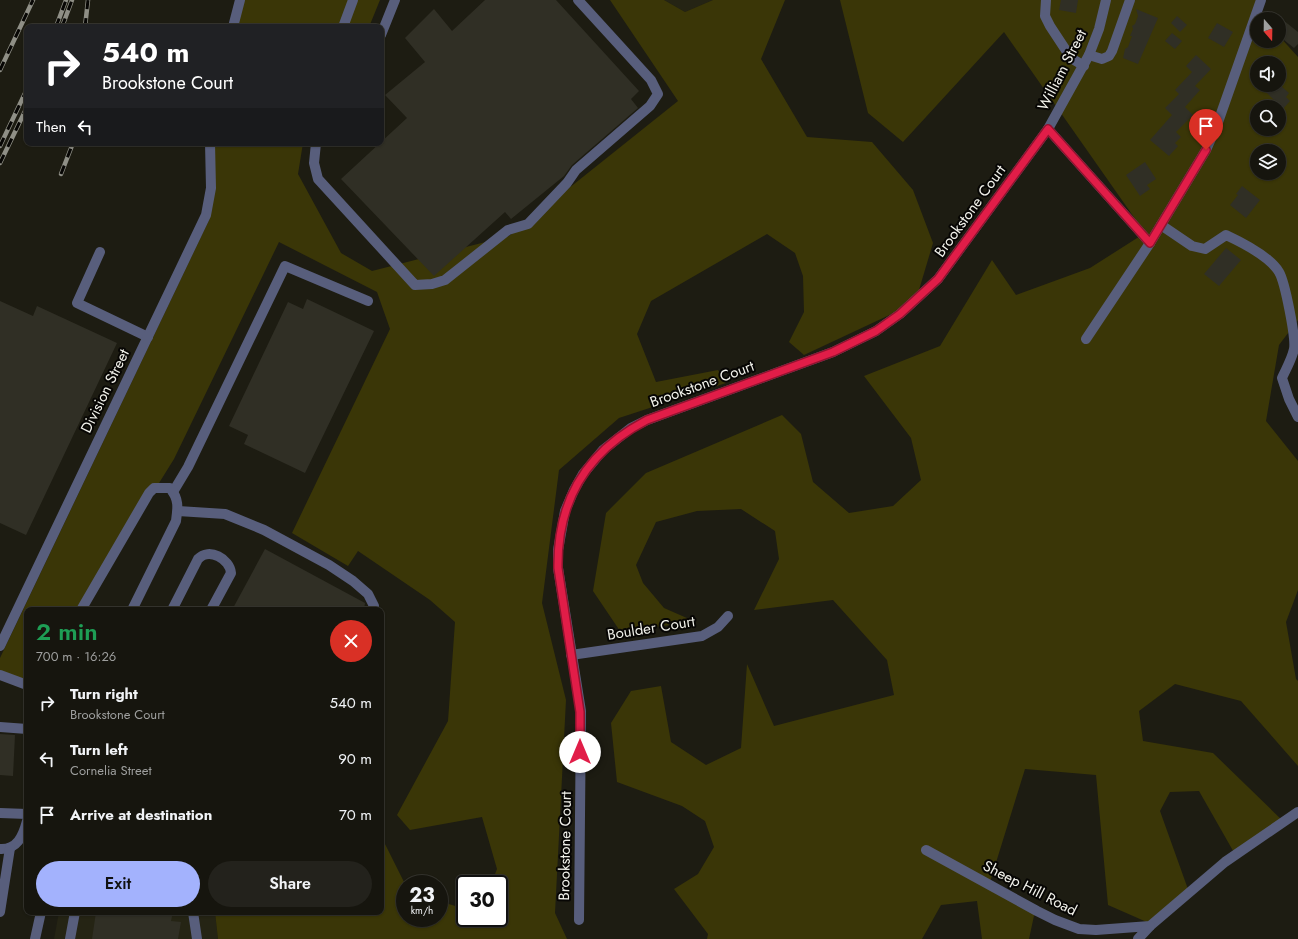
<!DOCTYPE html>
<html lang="en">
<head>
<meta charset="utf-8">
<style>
  :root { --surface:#16150e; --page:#23221c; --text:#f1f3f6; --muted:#9e9f9e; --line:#35342e; --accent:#a3b2fd }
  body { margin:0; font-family:Jost,sans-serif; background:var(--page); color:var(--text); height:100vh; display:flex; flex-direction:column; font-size:15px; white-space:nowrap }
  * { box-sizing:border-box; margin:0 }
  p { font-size:13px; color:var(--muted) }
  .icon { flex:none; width:22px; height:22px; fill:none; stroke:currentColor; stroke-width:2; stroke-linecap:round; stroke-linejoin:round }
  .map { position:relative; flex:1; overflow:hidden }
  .panel { position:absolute; left:24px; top:607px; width:360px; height:308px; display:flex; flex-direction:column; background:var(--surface); border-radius:8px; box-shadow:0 1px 3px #0004,0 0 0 1px var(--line) }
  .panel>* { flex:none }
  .top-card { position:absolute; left:24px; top:24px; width:360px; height:122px; border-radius:8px; box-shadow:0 1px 3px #0004,0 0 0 1px var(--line); background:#202124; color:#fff; overflow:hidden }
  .needle { width:26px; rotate:160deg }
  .tools { position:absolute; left:1250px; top:12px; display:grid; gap:8px }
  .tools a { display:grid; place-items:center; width:36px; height:36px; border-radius:50%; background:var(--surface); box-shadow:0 1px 3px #0004,0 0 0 1px var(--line); font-size:20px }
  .speed { position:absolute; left:396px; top:875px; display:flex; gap:8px; font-size:20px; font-weight:700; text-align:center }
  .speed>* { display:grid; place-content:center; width:52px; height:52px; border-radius:50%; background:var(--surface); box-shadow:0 1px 3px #0004,0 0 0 1px var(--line); line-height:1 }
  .speed small { font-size:10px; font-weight:400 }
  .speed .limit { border:2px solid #111; border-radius:6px; background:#fff; color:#111 }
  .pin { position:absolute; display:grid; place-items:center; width:34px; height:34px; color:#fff; margin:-41px -17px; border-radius:50% 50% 50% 0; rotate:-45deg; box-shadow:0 0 4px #0007 }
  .pin .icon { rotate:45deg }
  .me { position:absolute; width:44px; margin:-22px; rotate:0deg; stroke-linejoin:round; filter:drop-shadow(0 0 3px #0008) }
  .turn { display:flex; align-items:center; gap:14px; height:84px; padding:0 12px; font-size:18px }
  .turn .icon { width:52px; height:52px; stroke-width:2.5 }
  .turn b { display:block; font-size:28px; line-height:34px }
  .then { display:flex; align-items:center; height:38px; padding:0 12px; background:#0003; gap:8px; font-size:15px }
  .round { display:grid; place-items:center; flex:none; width:42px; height:42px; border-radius:21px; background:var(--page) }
  .head { display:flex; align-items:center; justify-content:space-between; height:68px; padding:0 12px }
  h1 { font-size:24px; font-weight:600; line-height:30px; color:#1e9e55 }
  .primary-button { display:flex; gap:8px; margin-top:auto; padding:8px 12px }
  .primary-button a { flex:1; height:46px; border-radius:24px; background:var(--accent); color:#111; font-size:16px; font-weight:600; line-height:46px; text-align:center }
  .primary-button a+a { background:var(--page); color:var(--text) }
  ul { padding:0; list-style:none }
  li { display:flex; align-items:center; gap:12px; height:56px; padding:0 12px }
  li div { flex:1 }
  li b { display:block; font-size:15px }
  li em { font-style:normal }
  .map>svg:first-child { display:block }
  .built { fill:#252414 }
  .green { fill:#3a3607; fill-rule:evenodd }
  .building { fill:#302f25 }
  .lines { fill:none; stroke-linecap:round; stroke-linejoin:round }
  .minor { stroke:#585e7c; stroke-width:10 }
  .rail-casing { stroke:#8f8f86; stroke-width:4.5 }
  .rail { stroke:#070604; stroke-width:3; stroke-dasharray:9; stroke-linecap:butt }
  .route-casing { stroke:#92132f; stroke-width:10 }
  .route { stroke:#e11d48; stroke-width:7 }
  .labels { text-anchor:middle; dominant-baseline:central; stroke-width:4; stroke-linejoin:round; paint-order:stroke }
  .street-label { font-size:15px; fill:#f2f2eb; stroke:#070604 }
</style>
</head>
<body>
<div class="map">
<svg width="1298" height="939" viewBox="0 0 1298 939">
  <rect width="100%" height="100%" fill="#1d1c12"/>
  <g class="built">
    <path d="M664,0h49l-28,12z"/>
    <path d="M59,912h156l3,27h-164z"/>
  </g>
  <g class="green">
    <path d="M237,0h143l-11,27h-139z"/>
    <path d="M610,0h54l21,12 28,-12h72l-24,59 46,78 65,5 41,48 20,53 -14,47 -21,21 -94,44 -15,-13 15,-30 -1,-36 -8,-23 -28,-19 -116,67 -14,33 19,48 62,-12 8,13 -107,35 -60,52 -17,133 24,97 -11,213 12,26h-349l-3,-27h166v-71l3,1 21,42v34h34v-17l26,8v9h34v-34h-8l6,-15 -15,-52 -72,13 -13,-15 51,-94 7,-99 -25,-22 -72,-49 -10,15 -56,-33 98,-204 -13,-37 -98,-50 -105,217 -94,151h-53v75l-27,-8v-19l209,-438 4,-77h90l-5,31 43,79 31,18 137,-35 169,-135z"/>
    <path d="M840,0h420l-4,11 7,8h-6v22h22v-5l19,21v263l-19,25 -13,76 32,40v129l-12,32 10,57 2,2v85l-57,-65 -66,-17 -36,27 4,30 70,12 72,70 -49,33 -37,-65 -29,1 -10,19 29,81 -40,31 -41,-18 -12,-130 -71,-6 -35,113 45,29 -6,28h-47l-5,-38 -36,4 -19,34h-215l1,-5 -34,-45 24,-15 16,-27 -9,-26 -23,-15 -65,-24 -6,-59 20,-32 30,-5 10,56 35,23 35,-17 6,-84 27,62 120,-31 -7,-35 -54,-60 -79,10 25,-51 -4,-28 -34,-22 -44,2 -41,11 -20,43 7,18 21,25 32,14 -76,9 -27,-40 13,-78 40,-40 136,-58 19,19 12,48 36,31 44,-7 28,-26 -10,-42 -47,-62 76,-30 52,-86 24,35 74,-27 55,-35 -141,-201 -101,110 -35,-29zM1257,63h22v22h-22zM1257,107h22v22h-22zM1257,151h22v22h-22z"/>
  </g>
  <g class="building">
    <path d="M485,0h71l83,91 -8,8 7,9 -66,57 -8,11 -53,43 -6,-7 -71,64 -93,-97 66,-61 -22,-23 40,-33 -20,-24 29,-29 18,22z"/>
    <path d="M1061,0h17l-2,13 -17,-3z"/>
    <path d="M1136,9l22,9 -20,46 -15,-6 2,-9 3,-2 4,-11h-2l3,-7 -1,-3 3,-2 3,-8z"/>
    <path d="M1177,16l10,9 -7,7 -9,-9z"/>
    <path d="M1283,20l15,12v12l-4,4 -15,-12v-11z"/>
    <path d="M1217,23l16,9 -9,15 -16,-9z"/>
    <path d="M1172,33l10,8 -7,8 -10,-8z"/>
    <path d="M1196,55l15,14 -16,17 5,4 -15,17 8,8 -17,17 5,5 -6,6 3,3 -9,10 -19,-16 22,-25 -7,-7 14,-14 -4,-4 17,-18 -6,-6z"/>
    <path d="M1259,85h21l9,8 -3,4 4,4 -7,8z"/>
    <path d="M1145,162l11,17 -9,6 3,4 -10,7 -14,-21z"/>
    <path d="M1242,186l18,14 -14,18 -16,-13 8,-10 -2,-1z"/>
    <path d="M1226,248l15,12 -22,26 -15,-12z"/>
    <path d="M307,299l67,32 -69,142 -61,-29 4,-9 -19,-9 59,-124 15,7z"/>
    <path d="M0,301l33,15 4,-10 80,37 -91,192 -26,-12z"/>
    <path d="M265,549l100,54 -1,7h-132z"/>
    <path d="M0,734l15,1 -2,41 -13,-1z"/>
    <path d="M96,912h77l-2,9 10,1 -3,17h-86z"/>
  </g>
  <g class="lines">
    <g class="minor">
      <path d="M1046,0l-1,16 5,10 21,32 13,8"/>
      <path d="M233,27l7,-27"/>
      <path d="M343,27l10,-27"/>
      <path d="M381,35l14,-35"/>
      <path d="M1089,55l13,4 7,-3 3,-5 18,-51"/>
      <path d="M1048,129l41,-74 10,-26 7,-29"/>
      <path d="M316,143l-2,20 4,16 97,106 17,-1 13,-4 63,-50 20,-6 39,-41 9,-13 74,-64 8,-12 -7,-14 -73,-80"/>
      <path d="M1161,225l31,21 13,3 21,-14c15,7 44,22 53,37 6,10 17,66 15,77 -2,10 -8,20 -12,29l7,21 9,18"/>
      <path d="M100,252l-23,51 71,34"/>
      <path d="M1086,339l64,-96 56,-93 11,-25 44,-125"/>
      <path d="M173,492l15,-25 97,-201 83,35"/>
      <path d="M178,511l47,3 39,16 65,35 24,16 15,13 6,12v4"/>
      <path d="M81,610l68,-117 5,-5h16c9,11 8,19 6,33l-44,89"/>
      <path d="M172,610l26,-51c11,-12 32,0 33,14l-20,37"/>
      <path d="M0,646l206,-431 5,-27 -1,-45"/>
      <path d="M571,655l131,-19 16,-9 10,-11"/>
      <path d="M0,675l27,10"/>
      <path d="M0,727l27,2"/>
      <path d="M0,813l27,1"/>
      <path d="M0,849c17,1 23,-13 27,-28"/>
      <path d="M926,850l111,61 18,9 24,9 17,1 54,-4 75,-64 73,-50"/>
      <path d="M0,912l10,-64"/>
      <path d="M193,912l4,27"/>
      <path d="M579,920l2,-209 -23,-143v-18l7,-39 9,-21 9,-16 20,-24 28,-22 16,-8 186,-68 43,-21 24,-17 38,-35 110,-150 102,114"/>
      <path d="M35,939l6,-27"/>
      <path d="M70,939l5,-27"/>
      <path d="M1138,939l12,-13"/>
    </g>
    <g class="rail-casing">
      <g id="rail">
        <path d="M56,27l10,-27"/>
        <path d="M62,27l10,-27"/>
        <path d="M85,27l3,-27"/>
        <path d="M0,70l33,-70"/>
        <path d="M0,146l27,-57"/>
        <path d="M0,163l27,-56"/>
        <path d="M61,174l12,-31"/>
      </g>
    </g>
    <use href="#rail" class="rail"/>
  </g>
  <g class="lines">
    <g class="route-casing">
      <path id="route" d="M580,752v-40l-22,-144c-1,-68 29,-117 89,-148l186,-68 43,-21 24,-17 38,-35 110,-150 102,114 56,-93"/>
    </g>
    <use href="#route" class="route"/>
  </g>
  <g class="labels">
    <g class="street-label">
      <text transform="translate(1062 70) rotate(-63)">William Street</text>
      <text transform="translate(970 211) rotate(-54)">Brookstone Court</text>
      <text transform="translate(702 384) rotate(-20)">Brookstone Court</text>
      <text transform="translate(105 391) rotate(-64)">Division Street</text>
      <text transform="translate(651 628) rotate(-9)">Boulder Court</text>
      <text transform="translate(565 846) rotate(-89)">Brookstone Court</text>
      <text transform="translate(1030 888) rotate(27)">Sheep Hill Road</text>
    </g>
  </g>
</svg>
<div class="tools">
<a><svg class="needle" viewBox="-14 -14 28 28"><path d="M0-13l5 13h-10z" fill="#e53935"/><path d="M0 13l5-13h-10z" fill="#9e9f9e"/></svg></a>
<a><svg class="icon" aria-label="sound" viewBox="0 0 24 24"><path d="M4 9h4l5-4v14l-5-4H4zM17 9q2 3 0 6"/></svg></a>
<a><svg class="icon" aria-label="search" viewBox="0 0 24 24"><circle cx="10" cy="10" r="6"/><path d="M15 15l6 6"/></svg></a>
<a><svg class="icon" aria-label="layers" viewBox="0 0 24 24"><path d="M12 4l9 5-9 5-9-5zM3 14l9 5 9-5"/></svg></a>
</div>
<div class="speed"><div>23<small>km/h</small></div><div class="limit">30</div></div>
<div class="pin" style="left:1206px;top:150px;background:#d93025"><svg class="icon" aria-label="arrive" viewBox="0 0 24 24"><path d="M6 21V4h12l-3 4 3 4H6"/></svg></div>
<svg class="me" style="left:580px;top:752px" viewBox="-20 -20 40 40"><circle r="19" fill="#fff"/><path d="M0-13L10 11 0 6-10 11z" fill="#e11d48"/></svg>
<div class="top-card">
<div class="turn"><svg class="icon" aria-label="right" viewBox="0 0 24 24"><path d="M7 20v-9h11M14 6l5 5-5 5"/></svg><div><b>540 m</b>Brookstone Court</div></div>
<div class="then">Then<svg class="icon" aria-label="left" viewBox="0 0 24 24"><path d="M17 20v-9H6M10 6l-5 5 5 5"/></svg></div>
</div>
<section class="panel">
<div class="head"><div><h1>2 min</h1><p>700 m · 16:26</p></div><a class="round" style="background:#d93025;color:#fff"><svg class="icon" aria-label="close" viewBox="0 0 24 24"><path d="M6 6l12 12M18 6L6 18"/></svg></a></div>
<ul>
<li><svg class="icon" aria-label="right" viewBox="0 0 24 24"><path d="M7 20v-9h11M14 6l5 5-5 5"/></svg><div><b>Turn right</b><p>Brookstone Court</p></div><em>540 m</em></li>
<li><svg class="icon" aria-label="left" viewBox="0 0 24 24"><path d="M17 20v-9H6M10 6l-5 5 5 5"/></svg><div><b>Turn left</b><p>Cornelia Street</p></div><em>90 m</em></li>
<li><svg class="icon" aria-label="arrive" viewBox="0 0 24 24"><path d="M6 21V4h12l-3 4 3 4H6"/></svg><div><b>Arrive at destination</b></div><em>70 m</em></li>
</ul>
<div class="primary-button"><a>Exit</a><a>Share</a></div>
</section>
</div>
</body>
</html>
